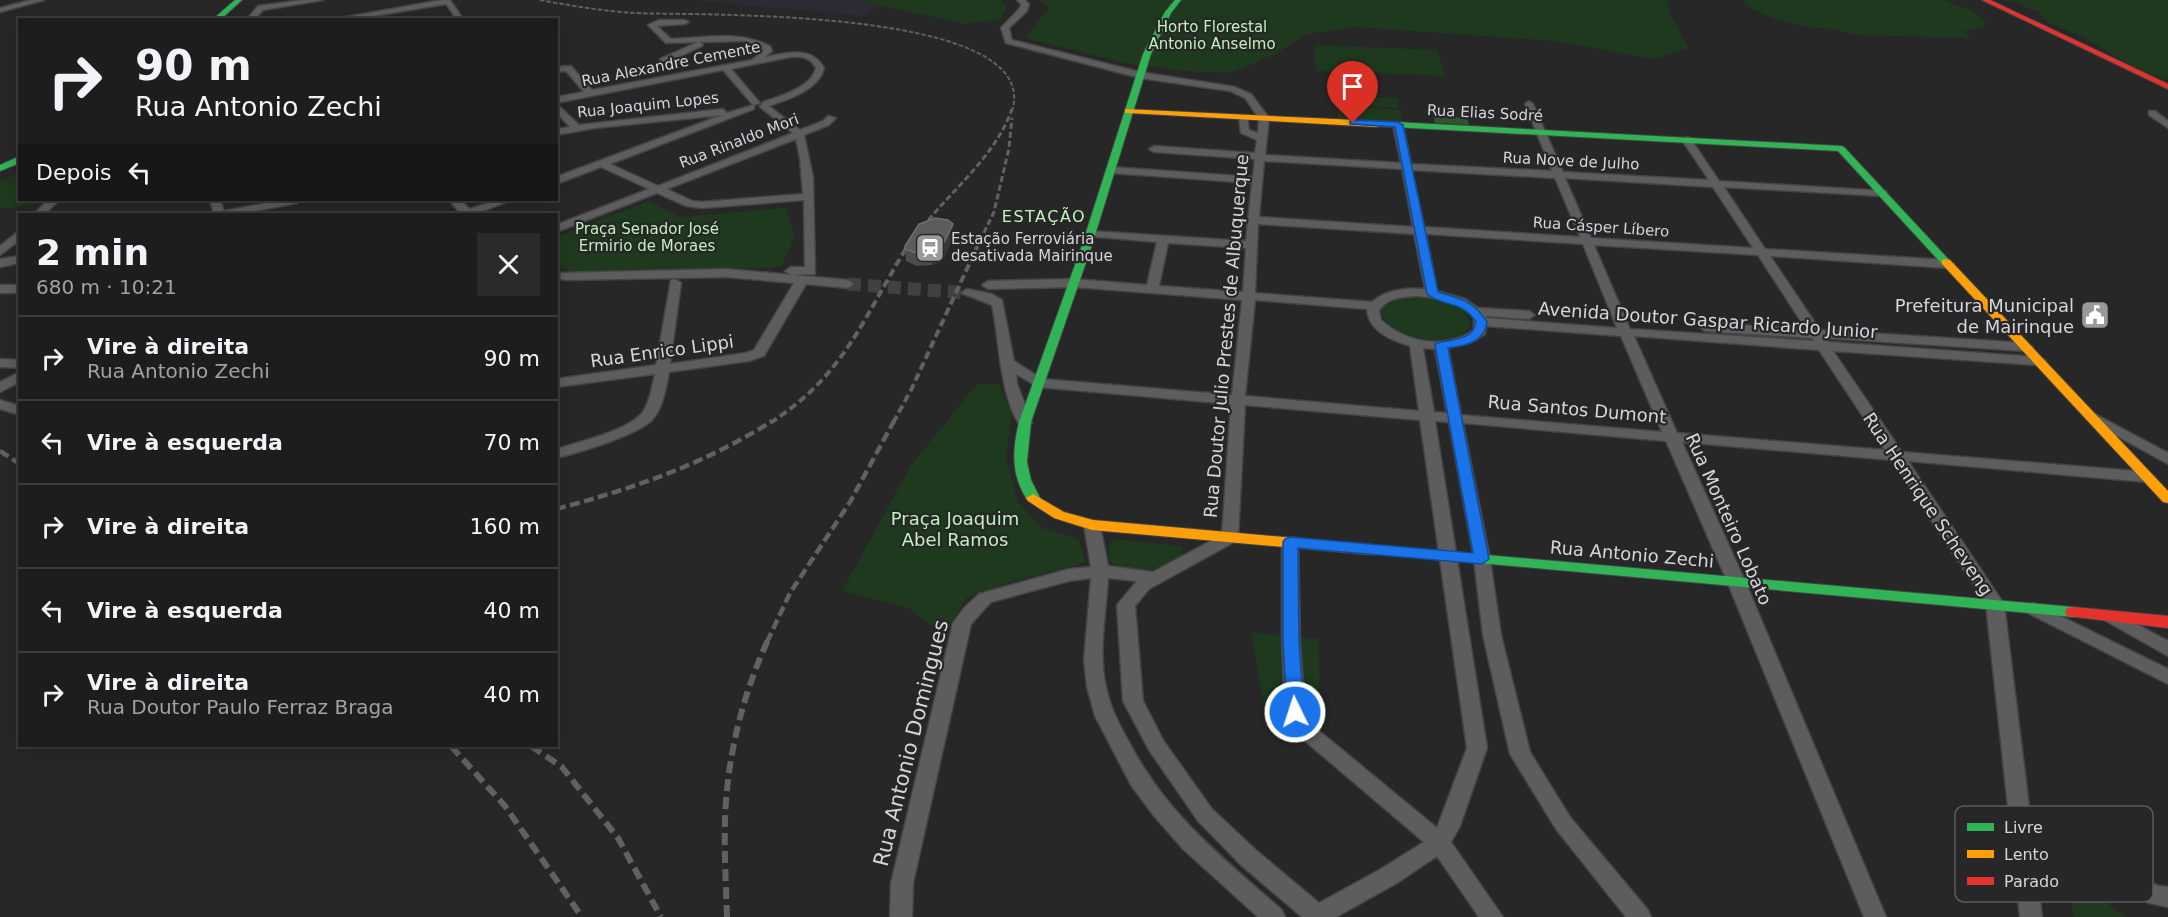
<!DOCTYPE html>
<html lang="pt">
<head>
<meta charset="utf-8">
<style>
  :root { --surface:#1d1d1e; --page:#2a2a2b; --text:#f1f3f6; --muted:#a0a2a4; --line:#3b3b3c }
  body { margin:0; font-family:"DejaVu Sans",sans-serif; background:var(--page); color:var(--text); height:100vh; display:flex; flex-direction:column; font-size:22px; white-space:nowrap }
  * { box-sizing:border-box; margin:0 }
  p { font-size:20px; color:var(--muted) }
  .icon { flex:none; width:33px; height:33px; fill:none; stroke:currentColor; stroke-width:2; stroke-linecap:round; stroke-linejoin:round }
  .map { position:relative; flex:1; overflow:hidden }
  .side { position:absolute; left:18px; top:213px; width:540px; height:534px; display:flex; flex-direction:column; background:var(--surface); border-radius:0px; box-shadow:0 3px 15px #0003,0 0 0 2px var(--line) }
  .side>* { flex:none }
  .guide { position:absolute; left:18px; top:18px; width:540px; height:183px; border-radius:0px; box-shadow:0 3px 15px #0003,0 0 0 2px var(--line); background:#1d1d1e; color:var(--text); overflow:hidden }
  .pin { position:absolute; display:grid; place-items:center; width:51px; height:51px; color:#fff; margin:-62px -26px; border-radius:50% 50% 50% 0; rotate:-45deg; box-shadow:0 0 6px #0007 }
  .pin .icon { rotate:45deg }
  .me { position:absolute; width:66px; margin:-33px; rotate:356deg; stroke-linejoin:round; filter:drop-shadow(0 0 4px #0008) }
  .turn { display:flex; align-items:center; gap:21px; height:126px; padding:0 18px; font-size:27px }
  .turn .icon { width:78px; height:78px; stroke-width:2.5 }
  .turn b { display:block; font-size:42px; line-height:51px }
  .then { display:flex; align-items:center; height:57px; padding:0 18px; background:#0003; gap:12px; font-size:22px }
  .round { display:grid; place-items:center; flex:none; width:63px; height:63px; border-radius:0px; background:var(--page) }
  .summary { display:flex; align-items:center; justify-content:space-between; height:102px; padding:0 18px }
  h1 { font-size:36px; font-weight:800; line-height:45px }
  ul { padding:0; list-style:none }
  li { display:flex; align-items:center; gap:18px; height:84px; padding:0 18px; border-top:2px solid var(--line) }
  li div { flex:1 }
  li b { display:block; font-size:22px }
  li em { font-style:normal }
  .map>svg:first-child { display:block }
  .built { fill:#2c2a32 }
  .green { fill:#1e391d }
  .water { fill:#345231 }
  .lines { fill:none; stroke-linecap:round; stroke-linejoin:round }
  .street-tunnel { stroke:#414142; stroke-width:13; stroke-dasharray:13 7; stroke-linecap:butt }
  .street-casing { stroke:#434345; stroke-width:3 }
  .fast-casing { stroke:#434345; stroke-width:2 }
  .slow-casing { stroke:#434345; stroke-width:2 }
  .jam-casing { stroke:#434345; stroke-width:2 }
  .street { fill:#5d5d5e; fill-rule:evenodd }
  .fast { fill:#30b455; fill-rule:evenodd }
  .slow { fill:#ff9f0a; fill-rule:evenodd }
  .jam { fill:#e5322d; fill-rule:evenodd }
  .rail-far4 { stroke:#616062; stroke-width:2; stroke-dasharray:4.5 2; stroke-linecap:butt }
  .rail-far3 { stroke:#616062; stroke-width:3; stroke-dasharray:6 3; stroke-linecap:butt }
  .rail-far2 { stroke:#616062; stroke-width:4; stroke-dasharray:8 4; stroke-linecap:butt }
  .rail-far1 { stroke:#616062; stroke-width:4.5; stroke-dasharray:10 4.5; stroke-linecap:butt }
  .rail { stroke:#616062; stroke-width:6; stroke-dasharray:12 6; stroke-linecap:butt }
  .wall { fill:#4d4c4e }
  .shaded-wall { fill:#383739 }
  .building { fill:#5c5b5d; stroke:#6f6e70; stroke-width:1.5 }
  .route { fill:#1a73e8; stroke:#114b97; stroke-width:1.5 }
  .labels { text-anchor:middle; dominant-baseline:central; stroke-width:4.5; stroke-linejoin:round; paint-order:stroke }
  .far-park-label { font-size:15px; fill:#bbf4b6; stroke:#272629 }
  .far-street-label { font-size:15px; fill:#d6d5d8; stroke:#272629 }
  .far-poi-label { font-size:15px; fill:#d6d5d8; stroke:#272629; text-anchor:start }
  .far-neighbourhood-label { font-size:16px; letter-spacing:1.5px; fill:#bdf6b9; stroke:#272629 }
  .poi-label { font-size:18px; fill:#d6d5d8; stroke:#272629; text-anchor:end }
  .street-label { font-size:18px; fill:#d6d5d8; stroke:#272629 }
  .park-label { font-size:18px; fill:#bbf4b6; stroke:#272629 }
  .near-street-label { font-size:21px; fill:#d6d5d8; stroke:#272629 }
  .key { fill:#272629; stroke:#5c5b5e; stroke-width:1.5 }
  .key-label { font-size:16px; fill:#d6d5d8 }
</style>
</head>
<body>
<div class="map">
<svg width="2168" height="917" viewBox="0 0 2168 917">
  <rect width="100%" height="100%" fill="#272728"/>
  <path class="built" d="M688,0h201v2l-25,14z"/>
  <g class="green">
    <path d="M854,0h146l7,7 -6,12 -35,5z"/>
    <path d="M1039,0h629l1,12 20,36 -35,11 -98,-18 -199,-14 -49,7 -33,20 -45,19 -47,-2 -58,-8 -100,-25 24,-30z"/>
    <path d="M1743,0h200l29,11 13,9 -1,8 -21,3 9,7 -119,-3c-17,-9 -32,-5 -50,-9 -20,-3 -40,-11 -57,-21z"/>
    <path d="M2003,0h165v80l-34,-13 -49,-29 -36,-15 -11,-12 -19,-6h7z"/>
    <path d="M1314,45l123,5 9,26 -130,-5z"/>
    <path d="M1339,95l58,3 1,10 -58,-4z"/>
    <path d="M1338,106l63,4 1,13 -64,-4z"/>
    <path d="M19,173l1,27h18l-7,5 -31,4v-28z"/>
    <path d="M648,201l32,16 106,-9 9,28 -14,31 -168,6 -43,-1 -13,-7v-28z"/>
    <path d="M1405,297c17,-1 57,2 64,22 2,4 1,9 -3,12 -19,18 -80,8 -85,-20l4,-6z"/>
    <path d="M977,384h22l13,27 -6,48 12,42 24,27 36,11 8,23 -81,22 -39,14 -22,38 -35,-28 -67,-17 69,-126z"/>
    <path d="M1115,539l67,7 -1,12c-25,12 -48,22 -72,3l-1,-14z"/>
    <path d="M1251,633l68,6 1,75 -7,9 -27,-2 -22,-16z"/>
    <path d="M2068,884l12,1 47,32h-53z"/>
  </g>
  <path class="water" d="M1432,111l21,1 -3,3 18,5 1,5 -34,-2z"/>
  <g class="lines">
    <path class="street-tunnel" d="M848,284l119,9"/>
    <g class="street-casing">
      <g id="street">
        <path d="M31,0h13l-44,12v-4z"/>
        <path d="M303,0h20l-60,10 -9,10h-8l12,-14z"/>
        <path d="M442,0h8l14,20h-7l-11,-16 -96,16h-21z"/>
        <path d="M1017,0h8l4,4 -2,7 -18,17 3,12 128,32 95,15 16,7 18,24 -4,37 136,8 -8,-38 5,-3 5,3 8,39 141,7 -27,-67 4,-3 4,3 30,68 146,8 -27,-40 5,-3 3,1 29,43 167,10 1,2 -5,3 -158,-9 41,62 183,11 6,4 -6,4 -178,-12 50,74 206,13 7,4 -7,4 -201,-13 3,4 211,15 7,4 -7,4 -206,-14 69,101 245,20 8,5 -8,5 -239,-21 96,143 28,227 127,55 9,1v20l-19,-4 -115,-52 8,66h-22l-34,-313 -94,-144 -210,-18 63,139 141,336h-22l-137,-336 -61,-140 -203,-18 27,136 11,76 29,117 40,65 78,93 3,7h-25l-70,-88 -46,-75 -27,-119 -9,-76 -25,-137 -14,-1 52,327 -27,78 -9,16 52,75h-24l-42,-61 -40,27 -61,34h-34l-61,-52 -43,-44 -49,-71 -26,-49 -6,-96 20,-24 -29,-3c-2,35 -10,74 -2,109 4,20 13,37 23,55 38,73 93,115 153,168l3,7h-27l-75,-68 -29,-33 -23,-31 -36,-69 -8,-29 -3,-27 7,-82 -22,3 -78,21 -20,22 -58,259 -1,34h-22l1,-34 62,-260 12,-16 14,-13 90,-25 22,-2 -7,-42 2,-4 6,-1 8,5 8,41 45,6 69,-37 9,-131 -193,-17 -22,-13 1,10 15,39 -7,4 -5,-1c-21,-34 -20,-83 -28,-121l-31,-12 6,-4 25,5 10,6 12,61 28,18 190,16 10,-95 -168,-13 -86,2 -6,-4 6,-4 86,-2 73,6 10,-43 -71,-6v-4l4,-1 156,10 6,-58 -141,-10 -5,-3 5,-3 142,10 2,-18 -101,-7 -5,-3 5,-3 101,7 2,-13 -16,-7 -2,-16 8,-2 2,15 9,3 1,-15 -14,-20 -15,-7 -90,-13 -134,-35 -5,-15 19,-20 1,-4zM1264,161l138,8 11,58 -154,-10zM1412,170l143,8 25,59 -156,-10zM1565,178l148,9 40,61 -162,-10zM1258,224l156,10 11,55c-18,-2 -40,1 -53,13l-117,-9zM1426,234l157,10 34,84 -131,-10 -1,-2 44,3 6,-4 -6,-4 -51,-3 -13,-9 -28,-8zM1168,243l78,5 -3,44 -84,-6zM1594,245l164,10 48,74 -101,-6 -6,4 6,4 107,7 2,3 -184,-12zM1418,296c21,2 42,5 56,22v12c-30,20 -67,13 -93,-10l-2,-10c10,-13 24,-13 39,-14zM1255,300l112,9c1,22 24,31 43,37l9,65 -174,-15zM1486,326l135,10 41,96 -201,-17 -13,-67 26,-7 11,-7zM1634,336l185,14 66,100 -208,-17zM1423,348l12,1 12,64 -13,-1zM1245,405l175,15 47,328 -30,80 -125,-103 -7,-13 -5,-71 -2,-99 -2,-4h-12l-2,4v99l3,71 13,23 126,107 -43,27 -62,34 -62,-52 -45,-42 -49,-69 -20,-39 -8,-95 14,-17 87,-48 2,-4z"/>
        <path d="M659,20h26l4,2 -4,2 -28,2 14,13c34,-1 67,-9 99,7l2,5 -7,6c22,-4 46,-12 59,11 -5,22 -35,31 -55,38l31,24 23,-9 5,-5 8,2 -7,7 -25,10 9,42 2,97 -24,1 -6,-4 6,-4h14l-1,-67 -102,8 -16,-2 -29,-13 -101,39v-7l93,-36 -48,-22 -45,17v-7l166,-62 -127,13 -39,7v-6l14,-2 -14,-15v-9l23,22 144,-16 4,4 26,-8 -30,-35 -167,33v-6l28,-5 -18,-21 -10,1v-5l15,-1 21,24 160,-30 12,-10 -20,-9 -45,1 4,2 -1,2 -36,17h-6v-4l38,-17 -32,1 -18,-18zM790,57c12,-1 20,0 26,11 -5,20 -36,28 -53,34l-3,5 33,26 -135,53 -48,-22 144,-55v-4l6,-2 -29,-34zM796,139l4,19 3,36 -101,8 -10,-1 -25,-12z"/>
        <path d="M2149,111h6l13,10v7l-19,-13z"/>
        <path d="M48,200h11l-14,14h-11z"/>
        <path d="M210,200h10l4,11 59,-11h19l-5,3 -58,11h-25z"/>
        <path d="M449,200h11l10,9 28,-9h14l-37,14h-14z"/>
        <path d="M20,230v10l-20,15v-9z"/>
        <path d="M20,256v7l-20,4v-8z"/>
        <path d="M726,269l122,11 6,4 -6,4 -42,-4 -42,72 -15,5 -80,11c-3,16 -6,36 -17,48 -14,15 -74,33 -96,38v-9c23,-7 71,-18 86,-36 8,-10 10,-27 13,-39l-99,13v-8l100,-14 15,-85 4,-1 6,4 -11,81 76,-11 8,-3 40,-67 -68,-6 -161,3 -4,-1v-6z"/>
        <rect x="0" y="285" width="20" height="8"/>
        <path d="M0,359l20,1v8l-20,-1z"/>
        <path d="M20,372v10l-20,10v-10z"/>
        <path d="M0,400l20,6v9l-20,-6z"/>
        <path d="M2093,413l75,40v11l-80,-44 -2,-3 2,-3z"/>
        <path d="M2034,603l134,66v15l-140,-71 -3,-4 3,-4z"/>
        <path d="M2112,611l56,30v15l-62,-35 -3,-4 3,-4z"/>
      </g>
    </g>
    <g class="fast-casing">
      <g id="fast">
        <path d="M235,0h7l-22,20h-8z"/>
        <path d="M1175,0h6l-10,13 -20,41 -60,194 -60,174 -4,40 4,18 9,18 -2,3h-10c-17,-25 -16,-50 -9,-79l62,-174 62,-194 22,-42z"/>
        <path d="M1377,121l464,25 3,1 107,115 -1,2h-8l-104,-113 -464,-25v-4z"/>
        <path d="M20,156v7l-20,8v-6z"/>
        <path d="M1374,545l699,62 6,1 2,4 -2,4 -6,1 -704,-64 -2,-3 2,-3z"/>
      </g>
    </g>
    <g class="slow-casing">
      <g id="slow">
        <path d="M1125,109l252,12 4,3 -4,3 -249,-14h-3z"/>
        <path d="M1946,259l4,1 218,231v12l-5,-1 -221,-238v-4z"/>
        <path d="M1033,494l31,18 29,8 281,25 7,5 -7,5 -282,-25 -38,-12 -26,-17 -2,-3z"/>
      </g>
    </g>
    <g class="jam-casing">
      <g id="jam">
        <path d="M1982,0h8l178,84v5z"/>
        <path d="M2073,607l95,9v12l-101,-12 -2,-4 2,-4z"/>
      </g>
    </g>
    <use href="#street" class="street"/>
    <use href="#fast" class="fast"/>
    <use href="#slow" class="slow"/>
    <use href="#jam" class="jam"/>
    <path class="rail-far4" d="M540,0c32,6 63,11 95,13 55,3 410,-8 377,98"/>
    <g class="rail-far3">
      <path d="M907,249c30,-49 86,-85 105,-140"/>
      <path d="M976,249l18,-37 15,-64 3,-30"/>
    </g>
    <g class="rail-far2">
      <path d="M770,423c75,-48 93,-105 137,-176"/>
      <path d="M893,423l19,-35 65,-141"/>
    </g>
    <g class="rail-far1">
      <path d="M0,451l20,13"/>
      <path d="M556,509c76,-20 149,-45 216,-88"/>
      <path d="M767,642l23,-49 60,-91 44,-81"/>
    </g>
    <g class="rail">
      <path d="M451,746l54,60 77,111"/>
      <path d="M531,746l31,21 56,71 43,79"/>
      <path d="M727,917c-1,-32 -3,-65 -2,-97 2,-62 17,-124 43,-180"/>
    </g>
  </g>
  <path class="wall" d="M954,236l-12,25 -10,4 -15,1 -11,-5 -1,-15z"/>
  <path class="shaded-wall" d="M953,224l1,12 -12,25 -10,4 -1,-12z"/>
  <path class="building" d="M935,218l13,2 5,4 -12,25 -10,4h-15l-11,-4v-3l14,-22z"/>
  <path class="route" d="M1353,120l45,2 5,3 35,167c23,7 35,8 49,30 -2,20 -22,24 -39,26l41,211 -7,5 -184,-16 1,93 5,71 -2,4 -7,2 -6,-2 -2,-4 -4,-71v-99l2,-3 5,-2 183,16 -38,-208 2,-2c15,-4 36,-2 39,-21 -14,-22 -33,-15 -49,-28l-32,-167 -45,-3v-3z"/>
  <defs>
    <g id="station-square" transform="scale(1.5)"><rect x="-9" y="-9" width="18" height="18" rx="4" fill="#99989a" stroke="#272629"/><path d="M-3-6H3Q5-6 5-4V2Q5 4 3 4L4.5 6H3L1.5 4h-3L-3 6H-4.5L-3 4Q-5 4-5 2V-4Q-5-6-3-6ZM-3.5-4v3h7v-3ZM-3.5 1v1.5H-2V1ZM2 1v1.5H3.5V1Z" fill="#fff"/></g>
    <g id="civic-square" transform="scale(1.5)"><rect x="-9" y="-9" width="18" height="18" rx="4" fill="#99989a" stroke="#272629"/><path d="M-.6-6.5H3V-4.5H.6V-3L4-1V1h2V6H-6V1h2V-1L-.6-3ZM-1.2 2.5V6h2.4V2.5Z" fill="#fff"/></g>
  </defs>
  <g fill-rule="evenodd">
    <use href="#station-square" x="930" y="248"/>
    <use href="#civic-square" x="2095" y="315"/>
  </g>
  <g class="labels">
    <g class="far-park-label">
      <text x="1212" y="27">Horto Florestal<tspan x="1212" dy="17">Antonio Anselmo</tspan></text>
      <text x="647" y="229">Praça Senador José<tspan x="647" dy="17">Ermirio de Moraes</tspan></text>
    </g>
    <g class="far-street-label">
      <text transform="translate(671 64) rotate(-11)">Rua Alexandre Cemente</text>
      <text transform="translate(648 105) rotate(-6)">Rua Joaquim Lopes</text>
      <text transform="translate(1485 113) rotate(3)">Rua Elias Sodré</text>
      <text transform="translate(739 141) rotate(-21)">Rua Rinaldo Mori</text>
      <text transform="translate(1571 161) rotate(3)">Rua Nove de Julho</text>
      <text transform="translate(1601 227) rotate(4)">Rua Cásper Líbero</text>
    </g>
    <g class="far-poi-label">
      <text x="951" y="239">Estação Ferroviária<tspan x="951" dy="17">desativada Mairinque</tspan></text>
    </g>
    <g class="far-neighbourhood-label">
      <text x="1044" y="216">ESTAÇÃO</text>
    </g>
    <g class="poi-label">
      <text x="2074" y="305">Prefeitura Municipal<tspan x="2074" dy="21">de Mairinque</tspan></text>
    </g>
    <g class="street-label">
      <text transform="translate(1708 320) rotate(4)">Avenida Doutor Gaspar Ricardo Junior</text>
      <text transform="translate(1226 336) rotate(-85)">Rua Doutor Julio Prestes de Albuquerque</text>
      <text transform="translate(662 351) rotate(-8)">Rua Enrico Lippi</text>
      <text transform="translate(1577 409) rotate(5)">Rua Santos Dumont</text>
      <text transform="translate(1928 504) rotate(56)">Rua Henrique Scheveng</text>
      <text transform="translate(1729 519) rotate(66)">Rua Monteiro Lobato</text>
      <text transform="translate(1632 554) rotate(5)">Rua Antonio Zechi</text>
    </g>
    <g class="park-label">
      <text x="955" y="518">Praça Joaquim<tspan x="955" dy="21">Abel Ramos</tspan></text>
    </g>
    <g class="near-street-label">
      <text transform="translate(911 743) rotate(-76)">Rua Antonio Domingues</text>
    </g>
  </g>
  <rect x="1955" y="806" width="198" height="96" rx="9" class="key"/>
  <rect x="1967" y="823" width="27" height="8" fill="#30b455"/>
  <rect x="1967" y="850" width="27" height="8" fill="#ff9f0a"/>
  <rect x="1967" y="877" width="27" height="8" fill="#e5322d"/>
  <g class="key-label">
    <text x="2004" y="833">Livre</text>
    <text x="2004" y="860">Lento</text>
    <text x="2004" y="887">Parado</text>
  </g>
</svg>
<div class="pin" style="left:1353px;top:123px;background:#d93025"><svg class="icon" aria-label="arrive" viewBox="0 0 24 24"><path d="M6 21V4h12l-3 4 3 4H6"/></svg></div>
<svg class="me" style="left:1295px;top:712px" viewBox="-20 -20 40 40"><circle r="17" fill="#1a73e8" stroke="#fff" stroke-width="3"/><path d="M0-11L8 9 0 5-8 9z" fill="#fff"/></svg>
<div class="guide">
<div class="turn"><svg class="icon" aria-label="right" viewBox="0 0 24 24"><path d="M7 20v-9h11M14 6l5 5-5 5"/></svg><div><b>90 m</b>Rua Antonio Zechi</div></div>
<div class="then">Depois<svg class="icon" aria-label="left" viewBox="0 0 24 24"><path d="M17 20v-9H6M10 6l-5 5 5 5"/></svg></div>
</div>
<section class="side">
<div class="summary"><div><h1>2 min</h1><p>680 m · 10:21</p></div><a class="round"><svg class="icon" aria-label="close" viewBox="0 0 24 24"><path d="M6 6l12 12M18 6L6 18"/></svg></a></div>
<ul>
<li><svg class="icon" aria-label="right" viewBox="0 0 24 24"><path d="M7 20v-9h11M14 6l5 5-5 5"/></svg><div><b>Vire à direita</b><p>Rua Antonio Zechi</p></div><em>90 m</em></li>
<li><svg class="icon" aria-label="left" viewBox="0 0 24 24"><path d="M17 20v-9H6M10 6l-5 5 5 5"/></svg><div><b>Vire à esquerda</b></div><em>70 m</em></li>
<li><svg class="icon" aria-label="right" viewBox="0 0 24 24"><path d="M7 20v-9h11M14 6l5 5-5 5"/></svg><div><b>Vire à direita</b></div><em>160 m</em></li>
<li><svg class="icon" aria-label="left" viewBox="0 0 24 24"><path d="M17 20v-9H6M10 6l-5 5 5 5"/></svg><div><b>Vire à esquerda</b></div><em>40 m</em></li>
<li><svg class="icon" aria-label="right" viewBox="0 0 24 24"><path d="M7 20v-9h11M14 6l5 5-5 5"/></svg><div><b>Vire à direita</b><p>Rua Doutor Paulo Ferraz Braga</p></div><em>40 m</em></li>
</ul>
</section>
</div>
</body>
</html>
